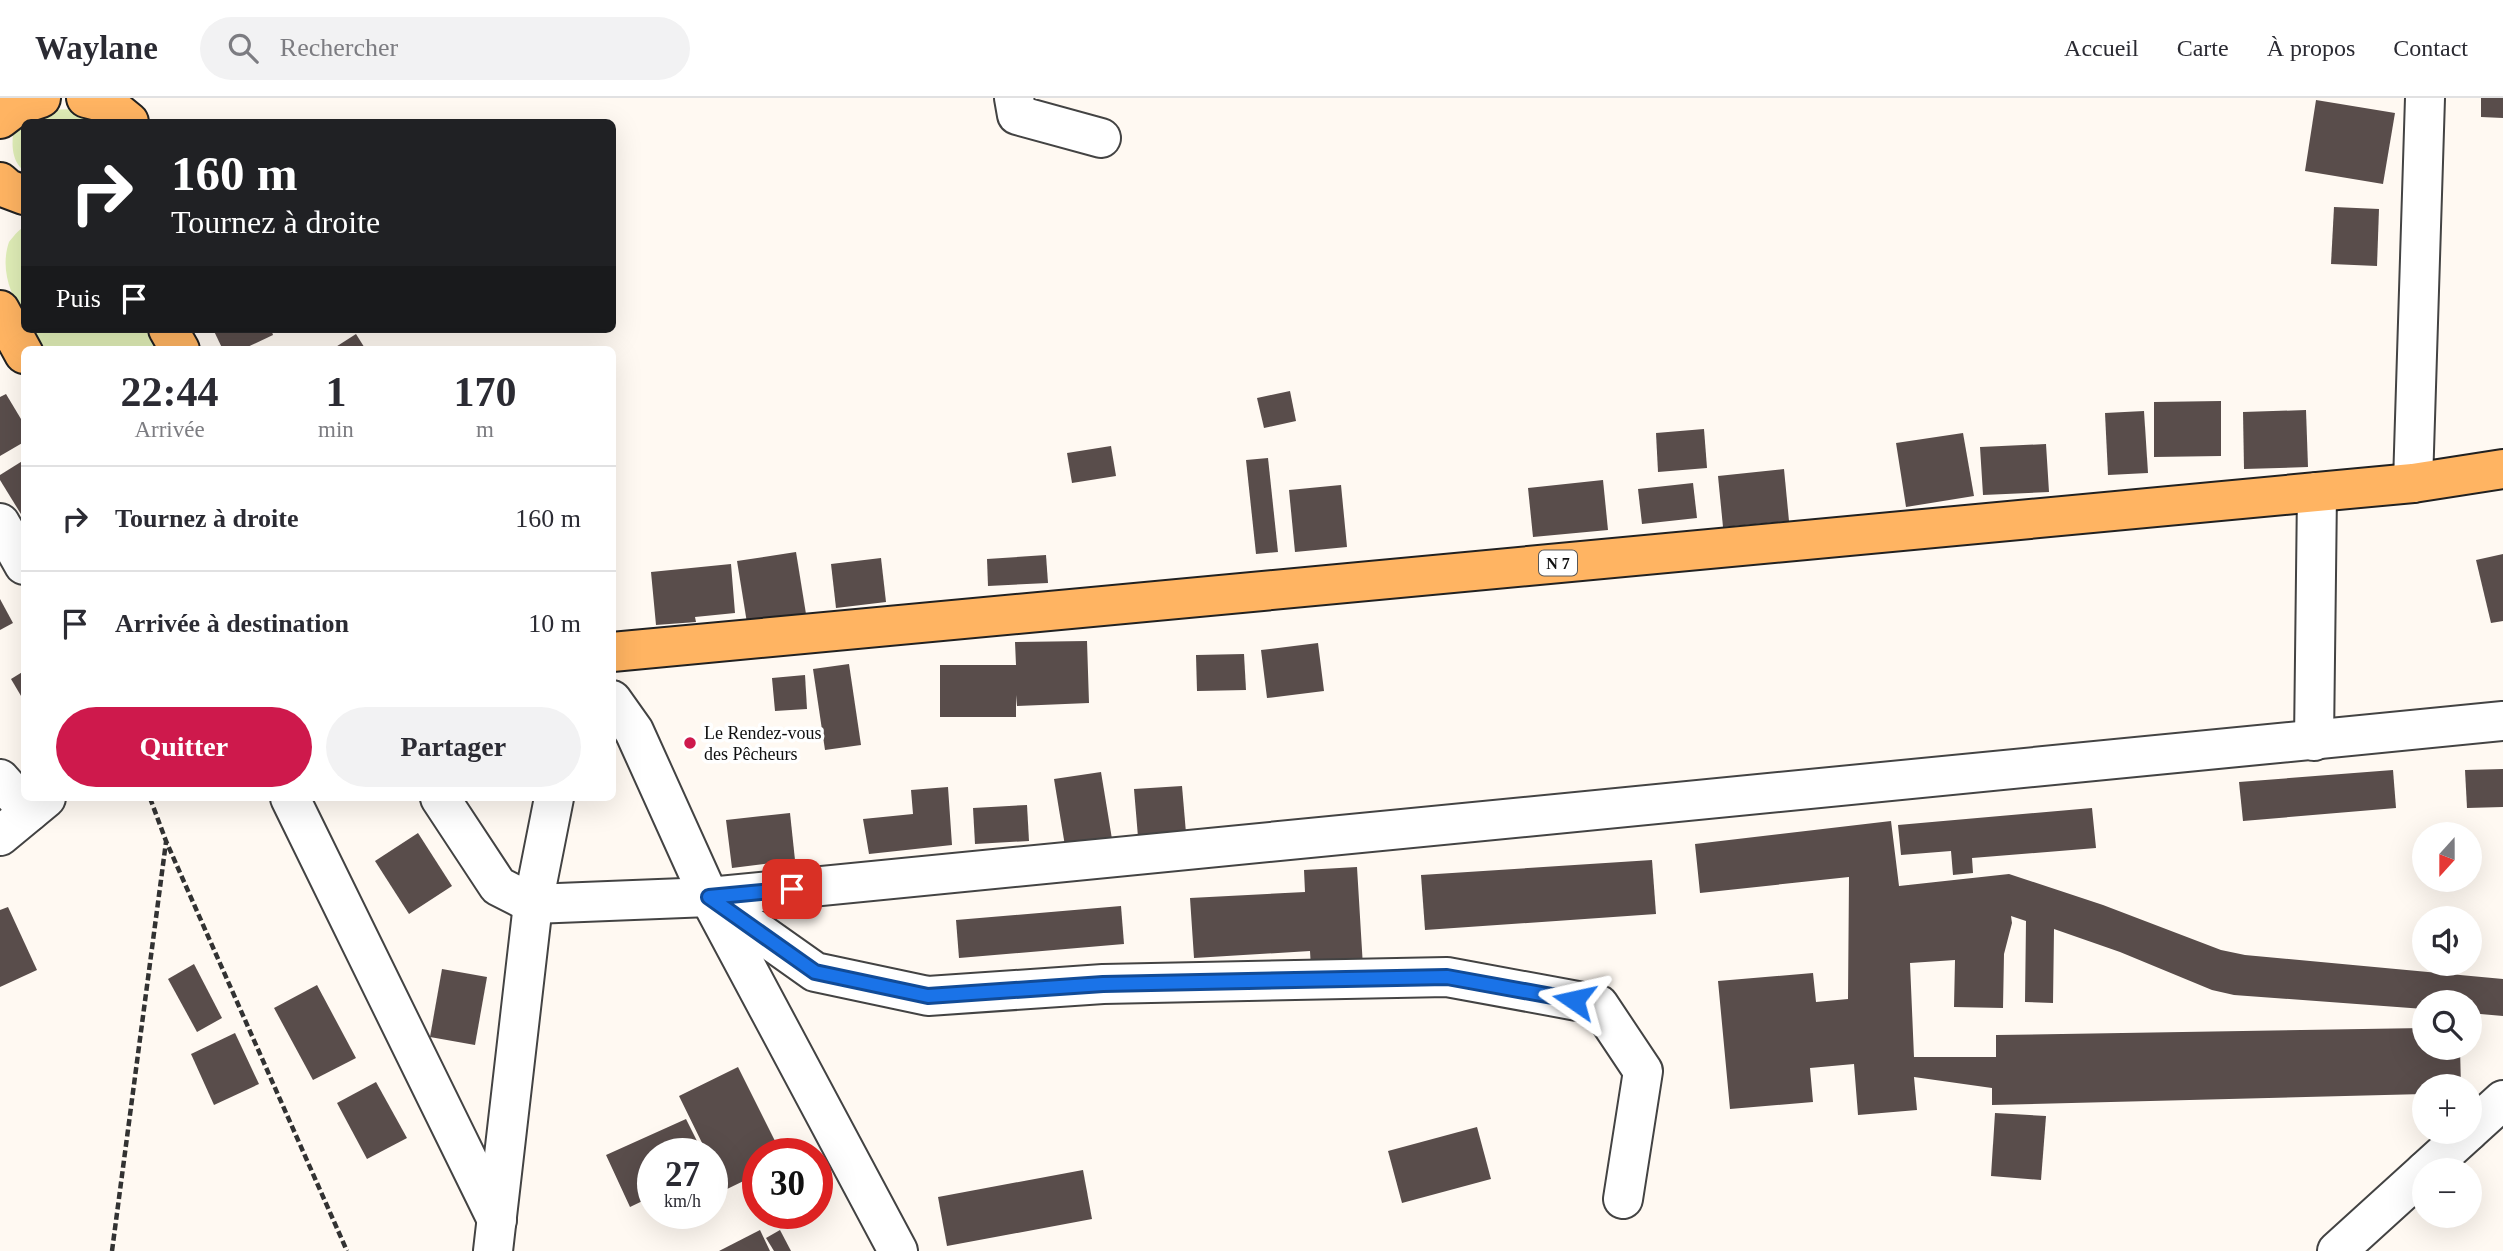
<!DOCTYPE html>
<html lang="fr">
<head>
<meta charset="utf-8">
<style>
  :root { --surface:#fff; --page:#f2f2f3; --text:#2b2b33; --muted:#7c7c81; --line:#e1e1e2; --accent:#ce194c }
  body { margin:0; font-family:Georgia,serif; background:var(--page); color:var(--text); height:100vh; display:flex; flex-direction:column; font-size:26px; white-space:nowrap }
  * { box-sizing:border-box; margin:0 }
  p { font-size:23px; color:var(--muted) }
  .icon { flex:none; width:38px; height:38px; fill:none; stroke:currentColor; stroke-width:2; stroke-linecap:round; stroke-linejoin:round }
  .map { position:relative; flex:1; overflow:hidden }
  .details { position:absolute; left:21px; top:248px; width:595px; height:455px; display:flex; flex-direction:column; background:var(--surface); border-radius:10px; box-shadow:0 7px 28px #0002 }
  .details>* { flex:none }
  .banner { position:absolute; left:21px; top:21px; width:595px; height:214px; border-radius:10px; box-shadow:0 7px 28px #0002; background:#202124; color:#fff; overflow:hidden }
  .needle { width:46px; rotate:201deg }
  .fabs { position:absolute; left:2412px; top:724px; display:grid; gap:14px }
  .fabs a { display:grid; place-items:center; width:70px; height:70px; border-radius:50%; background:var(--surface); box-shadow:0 7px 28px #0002; font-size:35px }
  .speed { position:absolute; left:637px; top:1040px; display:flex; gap:14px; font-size:35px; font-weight:700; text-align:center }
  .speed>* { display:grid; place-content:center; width:91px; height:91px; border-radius:50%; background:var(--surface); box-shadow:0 7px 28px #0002; line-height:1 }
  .speed small { font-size:18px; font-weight:400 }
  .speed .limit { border:10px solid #d22; background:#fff; color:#111 }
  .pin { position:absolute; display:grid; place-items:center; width:60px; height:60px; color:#fff; margin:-30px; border-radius:14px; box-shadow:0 4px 10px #0006 }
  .me { position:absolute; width:77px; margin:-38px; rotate:281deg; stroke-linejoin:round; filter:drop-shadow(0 0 5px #0008) }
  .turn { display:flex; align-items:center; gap:24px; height:147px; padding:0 35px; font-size:32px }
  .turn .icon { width:91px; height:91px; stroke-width:2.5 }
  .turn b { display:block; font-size:49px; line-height:60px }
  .then { display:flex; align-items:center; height:66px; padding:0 35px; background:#0003; gap:14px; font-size:26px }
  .eta { display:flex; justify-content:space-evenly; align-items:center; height:119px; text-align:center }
  .eta b { font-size:42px; font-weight:800; line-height:49px }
  .primary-button { display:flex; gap:14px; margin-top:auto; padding:14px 35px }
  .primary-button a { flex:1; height:80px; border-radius:42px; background:var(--accent); color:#fff; font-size:28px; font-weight:800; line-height:80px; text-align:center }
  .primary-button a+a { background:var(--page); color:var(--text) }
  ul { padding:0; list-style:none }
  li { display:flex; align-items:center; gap:21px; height:105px; padding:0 35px; border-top:2px solid var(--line) }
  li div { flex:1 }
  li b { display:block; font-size:26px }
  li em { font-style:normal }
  header { display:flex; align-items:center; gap:42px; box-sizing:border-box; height:98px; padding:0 35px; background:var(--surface); border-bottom:2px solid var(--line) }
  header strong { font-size:33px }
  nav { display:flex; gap:38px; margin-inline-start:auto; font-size:24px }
  .search { width:490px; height:63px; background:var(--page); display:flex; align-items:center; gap:18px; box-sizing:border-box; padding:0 24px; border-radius:38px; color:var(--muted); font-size:26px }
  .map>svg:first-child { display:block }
  .green { fill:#e0eeb7 }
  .building { fill:#594d4b }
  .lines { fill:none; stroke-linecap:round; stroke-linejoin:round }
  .minor-casing { stroke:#434343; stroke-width:42 }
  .major-casing { stroke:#212121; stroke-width:42 }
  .path { stroke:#323232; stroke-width:4.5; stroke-dasharray:7 3.5; stroke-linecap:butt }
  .minor { stroke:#fff; stroke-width:38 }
  .major { stroke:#ffb462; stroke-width:38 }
  .route-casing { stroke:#114b97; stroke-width:18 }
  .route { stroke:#1a73e8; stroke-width:12 }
  .poi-dot { fill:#ce194c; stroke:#fff; stroke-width:2.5 }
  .labels { text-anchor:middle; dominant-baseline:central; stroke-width:7; stroke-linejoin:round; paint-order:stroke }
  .shield { fill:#fff; stroke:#585858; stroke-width:2 }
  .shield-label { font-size:16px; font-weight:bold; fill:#101010 }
  .poi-label { font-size:18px; fill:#101010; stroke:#fff; text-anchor:start }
</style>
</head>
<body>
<header>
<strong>Waylane</strong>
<div class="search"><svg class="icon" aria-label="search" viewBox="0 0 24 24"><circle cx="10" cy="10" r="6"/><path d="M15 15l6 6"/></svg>Rechercher</div>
<nav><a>Accueil</a><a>Carte</a><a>À propos</a><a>Contact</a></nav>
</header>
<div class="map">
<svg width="2503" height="1153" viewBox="0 0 2503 1153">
  <rect width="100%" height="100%" fill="#fff9f2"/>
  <g class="green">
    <path d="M78,11l16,6 4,7h-74v49c-14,-12 -12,-29 -10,-47l25,-14z"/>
    <path d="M24,129v91c-14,-25 -24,-49 -15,-76 5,-6 8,-11 15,-15z"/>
    <path d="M31,231h120l12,21h-120z"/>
  </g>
  <g class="building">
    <path d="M2481,0h22v20l-22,-1z"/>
    <path d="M2316,2l79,13 -12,71 -78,-13z"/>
    <path d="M2334,109l45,2 -2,57 -46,-2z"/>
    <path d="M213,231h58l2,6 -32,15h-18z"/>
    <path d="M356,236l10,16h-35z"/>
    <path d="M1290,293l6,30 -32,7 -7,-30z"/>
    <path d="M6,296l18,30v18l-24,14v-59z"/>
    <path d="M2221,303v55l-67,1v-55z"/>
    <path d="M2306,312l2,57 -64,2 -1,-57z"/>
    <path d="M2144,313l4,62 -40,2 -3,-62z"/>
    <path d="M1704,331l3,39 -49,4 -2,-39z"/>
    <path d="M1963,335l11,63 -68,11 -10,-64z"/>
    <path d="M2046,346l3,48 -66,3 -3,-48z"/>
    <path d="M1111,348l5,30 -44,7 -5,-30z"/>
    <path d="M1268,360l10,94 -22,2 -10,-94z"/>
    <path d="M24,362v59l-24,-39v-5z"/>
    <path d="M1784,371l5,52 -66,6 -5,-51z"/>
    <path d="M1603,382l5,50 -75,7 -5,-49z"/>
    <path d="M1693,385l4,35 -55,6 -4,-35z"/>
    <path d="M1341,387l6,62 -52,5 -6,-62z"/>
    <path d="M796,454l10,62 -59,9 -10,-62z"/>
    <path d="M2503,456v67l-12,2 -15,-63z"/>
    <path d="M1046,457l2,28 -60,3 -1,-27z"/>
    <path d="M881,460l5,44 -50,6 -5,-44z"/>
    <path d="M731,466l4,49 -40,4 1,5 -40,3 -5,-53z"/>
    <path d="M0,501l13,24 -13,7z"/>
    <path d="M1087,543l2,62 -72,3 -1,-11v22h-76v-52h76l-1,-23z"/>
    <path d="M1318,545l6,48 -57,7 -6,-48z"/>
    <path d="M1244,556l2,36 -49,1 -1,-36z"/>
    <path d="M849,566l12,81 -36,5 -12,-81z"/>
    <path d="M24,573v30l-13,-22z"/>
    <path d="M805,577l2,34 -32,2 -3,-33z"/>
    <path d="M2503,671v38l-36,1 -2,-38z"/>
    <path d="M2393,672l3,38 -153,13 -4,-39z"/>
    <path d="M1101,674l11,67 -47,7 -11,-67z"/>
    <path d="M1182,688l4,47 -48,4 -4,-48z"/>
    <path d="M948,689l4,58 -83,9 -6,-35 50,-5 -2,-24z"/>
    <path d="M1027,707l2,36 -54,3 -2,-36z"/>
    <path d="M2092,710l4,40 -124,10 1,15 -20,2 -2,-24 -50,4 -3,-30z"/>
    <path d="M790,715l5,47 -63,8 -6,-48z"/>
    <path d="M1891,723l8,65 110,-12 94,31 118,45 24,5 258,24v37l-34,-3v-10h-45v6l-190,-14 -22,-5 -92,-38 -66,-23 -1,74 -28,-1 1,-81 -15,-5 1,7 -8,31 -1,54 -49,-1 1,-47 -45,3 4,94h82v-22l428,-7v20h36l1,39h-37v7l-432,11v-17l-78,-11 3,33 -59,5 -4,-51 -44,4 3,34 -83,7 -12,-128 95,-8 3,29 32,-3 1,-122 -149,16 -5,-49z"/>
    <path d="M418,735l34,53 -43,28 -34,-53z"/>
    <path d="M1652,762l4,54 -231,16 -4,-55z"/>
    <path d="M1357,769l6,100 -52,2 -1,-18 -116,7 -4,-60 115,-6 -1,-22z"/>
    <path d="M1121,808l3,38 -165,14 -3,-38z"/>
    <path d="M8,809l29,63 -37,17v-77z"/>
    <path d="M194,866l28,54 -25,14 -29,-53z"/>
    <path d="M442,871l45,8 -12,68 -45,-8z"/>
    <path d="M317,887l39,73 -43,22 -39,-72z"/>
    <path d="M235,935l24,51 -45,21 -23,-51z"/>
    <path d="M738,969l43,86h-23v21l-33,16 -13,-26v-11h-5l-28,-57z"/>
    <path d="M376,984l31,56 -40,21 -30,-56z"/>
    <path d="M1995,1015l51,3 -5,64 -50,-4z"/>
    <path d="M686,1021l17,34h-50v43l-23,11 -24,-52z"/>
    <path d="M1477,1029l14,52 -89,24 -14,-52z"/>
    <path d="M1083,1072l9,49 -145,27 -9,-49z"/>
    <path d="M760,1132l10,21h-51z"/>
    <path d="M780,1132l11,21h-17l-8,-13z"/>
  </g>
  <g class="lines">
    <g class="minor-casing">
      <g id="minor">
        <path d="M1014,0l3,17 84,23"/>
        <path d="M2413,385l12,-385"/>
        <path d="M0,425l24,42"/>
        <path d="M612,602l22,31 75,166 189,354"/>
        <path d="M2314,643l3,-249"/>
        <path d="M0,681l29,33"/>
        <path d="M290,700l207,422"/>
        <path d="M440,700l58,88 35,18 176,-7 1794,-176"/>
        <path d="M0,738l46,-38"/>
        <path d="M709,799l106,75 113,24 175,-12 344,-7 152,28 44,66 -20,128"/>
        <path d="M2469,1033l34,-31"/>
        <path d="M2425,1073l43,-39"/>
        <path d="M493,1153l40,-347 21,-106"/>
        <path d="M2337,1153l87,-79"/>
      </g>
    </g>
    <g class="major-casing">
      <g id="major">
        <path d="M86,0l20,5 23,19"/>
        <path d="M0,21l17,-13 24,-8"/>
        <path d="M0,84l8,7 16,6"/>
        <path d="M0,212l24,44"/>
        <path d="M168,231l12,21"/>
        <path d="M612,554l1801,-169 90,-14"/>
      </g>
    </g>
    <g class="path">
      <path d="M150,700l16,43 181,410"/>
      <path d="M112,1153l54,-409"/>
    </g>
    <use href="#minor" class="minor"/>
    <use href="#major" class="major"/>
  </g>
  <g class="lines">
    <g class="route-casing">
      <path id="route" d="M792,791l-83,8 106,75 113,24 175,-12 344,-7 127,23"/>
    </g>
    <use href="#route" class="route"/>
  </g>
  <circle class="poi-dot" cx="690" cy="645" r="7"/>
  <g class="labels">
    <rect class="shield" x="1539" y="452.5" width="38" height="25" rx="5"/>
    <g class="shield-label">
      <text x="1558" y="465">N 7</text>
    </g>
    <g class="poi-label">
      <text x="704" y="635">Le Rendez-vous<tspan x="704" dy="21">des Pêcheurs</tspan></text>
    </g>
  </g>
</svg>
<div class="fabs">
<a><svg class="needle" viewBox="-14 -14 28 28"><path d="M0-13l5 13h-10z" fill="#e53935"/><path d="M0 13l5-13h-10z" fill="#7c7c81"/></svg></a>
<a><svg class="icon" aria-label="sound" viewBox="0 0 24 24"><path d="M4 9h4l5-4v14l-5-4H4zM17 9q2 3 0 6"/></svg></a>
<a><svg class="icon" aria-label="search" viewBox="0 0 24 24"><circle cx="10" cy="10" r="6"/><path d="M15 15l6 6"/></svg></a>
<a>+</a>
<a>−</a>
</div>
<div class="speed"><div>27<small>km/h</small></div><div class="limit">30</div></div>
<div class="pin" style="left:792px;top:791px;background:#d93025"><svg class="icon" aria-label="arrive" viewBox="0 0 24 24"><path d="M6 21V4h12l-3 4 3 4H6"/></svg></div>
<svg class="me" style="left:1574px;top:902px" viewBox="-20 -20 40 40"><path d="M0-17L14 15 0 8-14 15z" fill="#1a73e8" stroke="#fff" stroke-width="4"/></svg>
<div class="banner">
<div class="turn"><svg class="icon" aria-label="right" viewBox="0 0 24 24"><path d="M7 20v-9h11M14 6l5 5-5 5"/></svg><div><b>160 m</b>Tournez à droite</div></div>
<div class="then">Puis<svg class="icon" aria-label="arrive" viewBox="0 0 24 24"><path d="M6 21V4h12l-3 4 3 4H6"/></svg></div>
</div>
<section class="details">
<div class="eta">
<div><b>22:44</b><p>Arrivée</p></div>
<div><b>1</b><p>min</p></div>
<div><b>170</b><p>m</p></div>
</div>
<ul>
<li><svg class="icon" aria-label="right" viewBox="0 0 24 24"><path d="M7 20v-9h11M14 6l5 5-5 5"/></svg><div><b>Tournez à droite</b></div><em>160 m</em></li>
<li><svg class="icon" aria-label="arrive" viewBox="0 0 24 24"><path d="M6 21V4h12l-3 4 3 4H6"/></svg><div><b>Arrivée à destination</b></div><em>10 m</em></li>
</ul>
<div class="primary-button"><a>Quitter</a><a>Partager</a></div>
</section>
</div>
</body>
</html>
